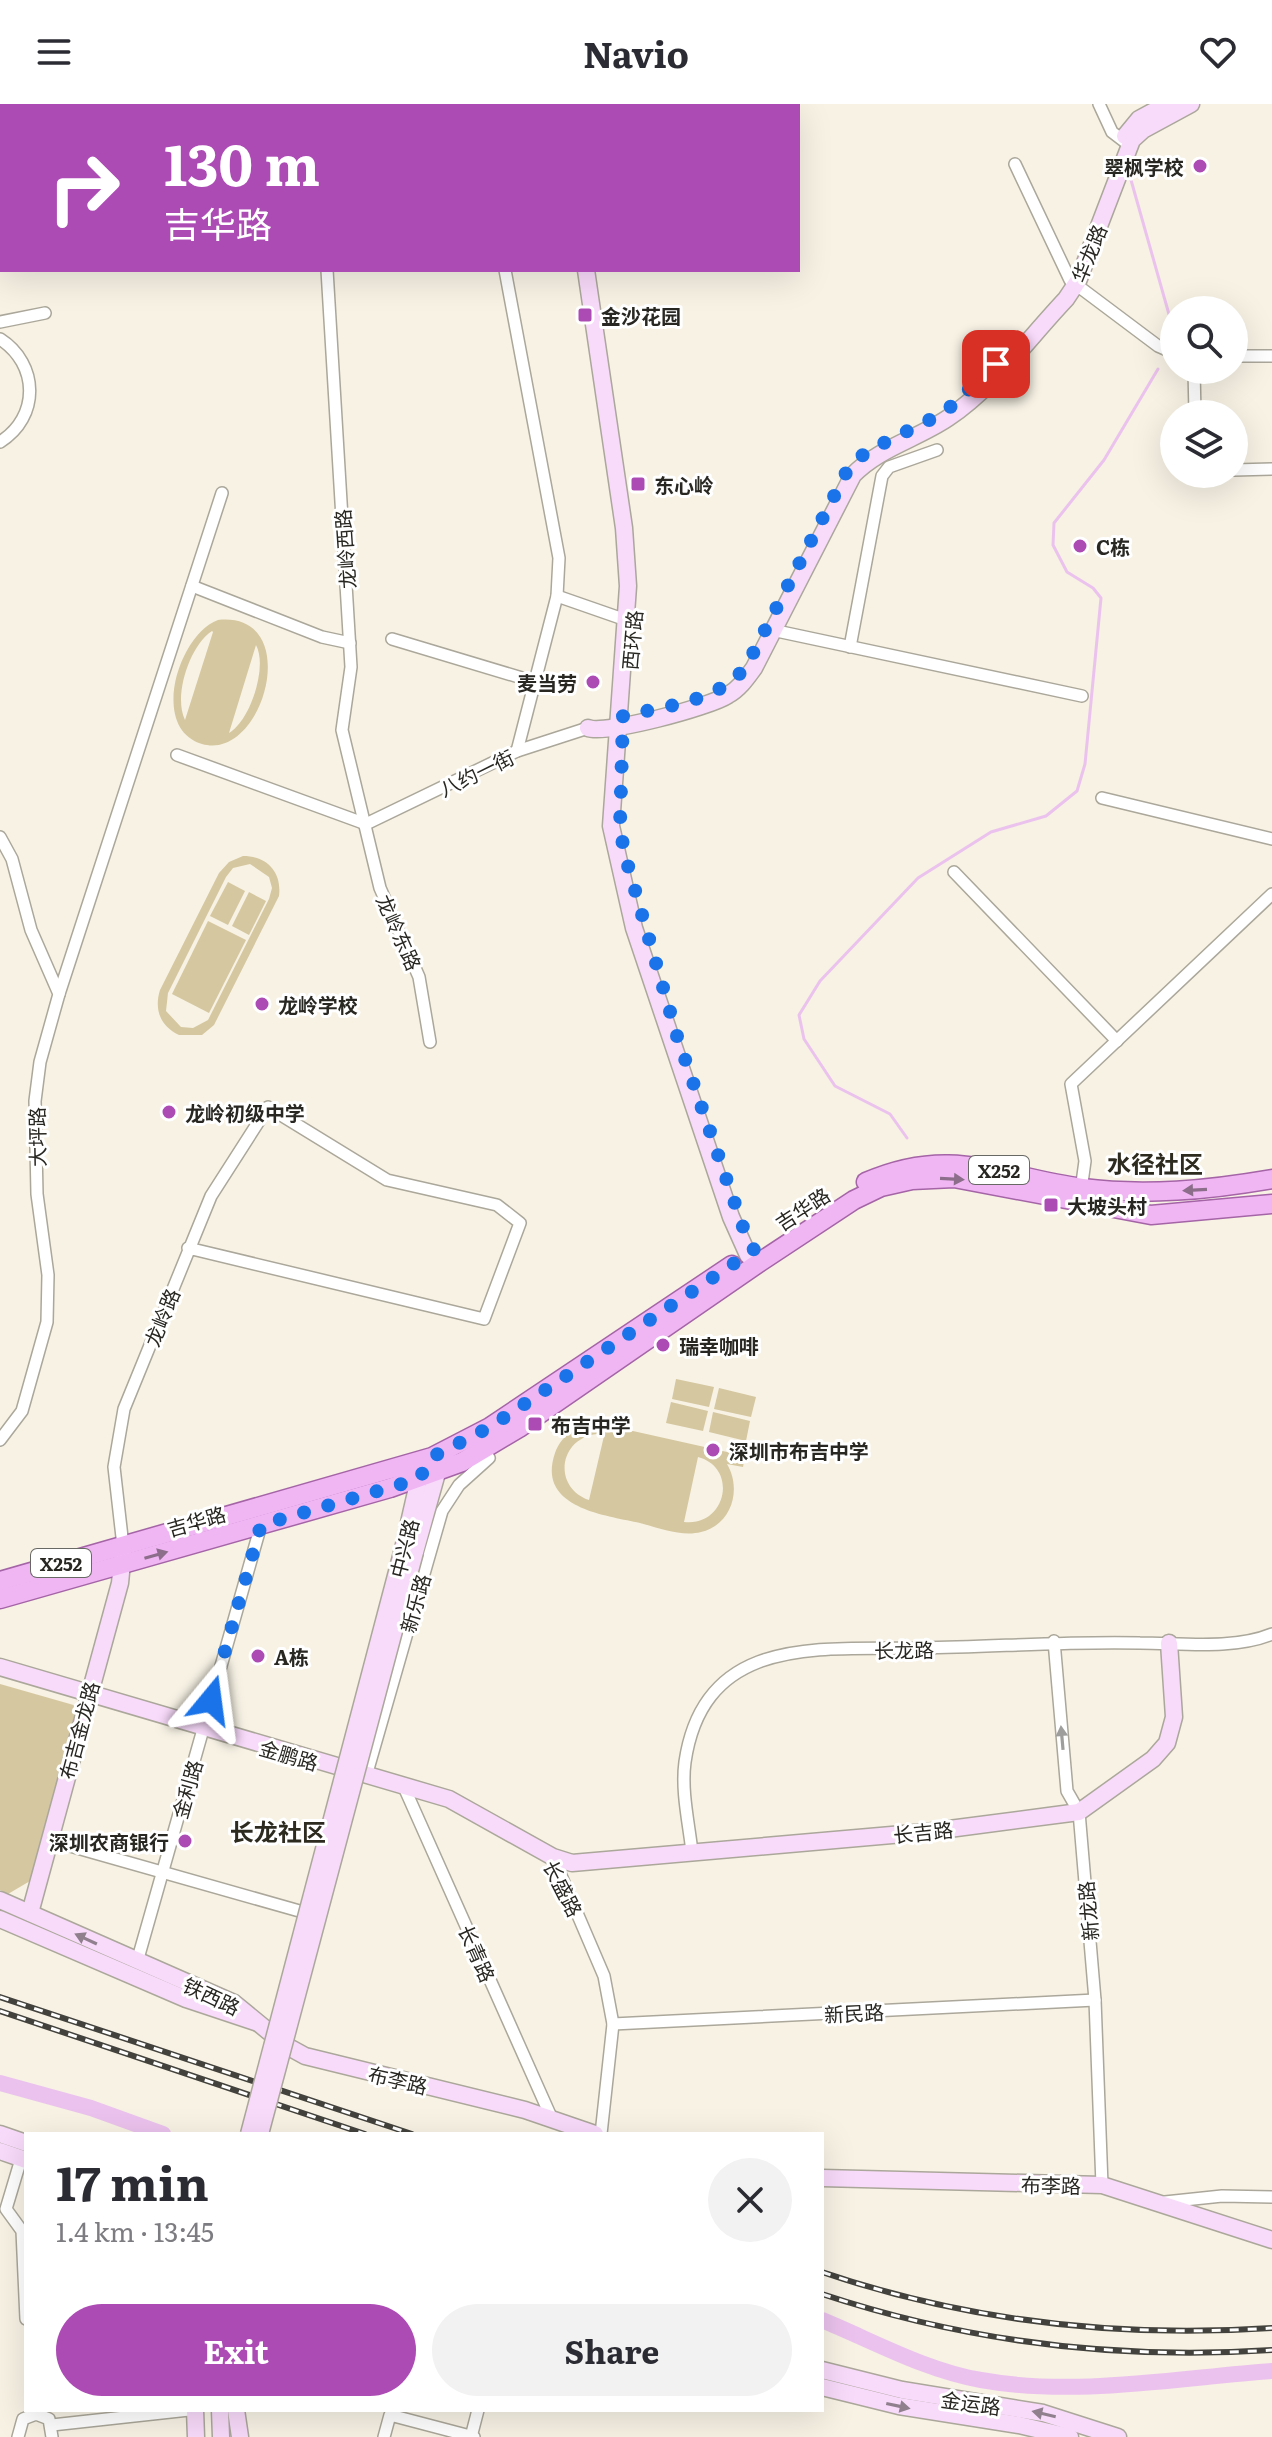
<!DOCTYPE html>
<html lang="en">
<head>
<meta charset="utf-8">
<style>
  :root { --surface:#fff; --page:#f2f2f3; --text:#2b2b33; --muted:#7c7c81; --accent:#ac4bb4 }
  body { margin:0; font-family:Literata,"Noto Sans SC",serif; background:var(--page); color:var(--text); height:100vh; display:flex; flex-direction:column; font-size:30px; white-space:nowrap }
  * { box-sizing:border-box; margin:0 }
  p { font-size:26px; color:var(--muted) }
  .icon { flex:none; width:44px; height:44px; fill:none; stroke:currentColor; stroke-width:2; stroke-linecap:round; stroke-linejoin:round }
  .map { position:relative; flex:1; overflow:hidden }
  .sheet { position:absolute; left:24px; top:2028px; width:800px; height:280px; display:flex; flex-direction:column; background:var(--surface); border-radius:0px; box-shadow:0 8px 32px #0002 }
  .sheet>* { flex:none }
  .top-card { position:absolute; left:0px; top:0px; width:800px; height:168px; box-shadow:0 8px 32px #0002; background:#ac4bb4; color:#fff; overflow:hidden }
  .tools { position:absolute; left:1160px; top:192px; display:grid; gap:16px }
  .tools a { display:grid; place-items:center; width:88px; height:88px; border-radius:50%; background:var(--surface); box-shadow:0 8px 32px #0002; font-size:40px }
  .pin { position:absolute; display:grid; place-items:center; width:68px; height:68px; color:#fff; margin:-34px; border-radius:16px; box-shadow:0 4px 12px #0006 }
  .me { position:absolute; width:88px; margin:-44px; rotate:16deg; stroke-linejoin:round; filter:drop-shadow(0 0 6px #0008) }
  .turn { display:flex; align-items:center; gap:28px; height:168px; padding:0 32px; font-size:36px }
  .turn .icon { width:104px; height:104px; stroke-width:2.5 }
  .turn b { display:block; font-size:56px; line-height:68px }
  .round { display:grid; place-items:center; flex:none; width:84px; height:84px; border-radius:42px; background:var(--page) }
  .summary { display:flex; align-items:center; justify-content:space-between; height:136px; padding:0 32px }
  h1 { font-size:48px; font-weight:700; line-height:60px }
  .button { display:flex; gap:16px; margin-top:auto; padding:16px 32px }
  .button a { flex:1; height:92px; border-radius:48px; background:var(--accent); color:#fff; font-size:32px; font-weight:700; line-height:92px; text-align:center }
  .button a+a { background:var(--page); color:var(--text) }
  header { display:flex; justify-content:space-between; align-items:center; height:104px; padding:0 32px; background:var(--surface); font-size:36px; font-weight:700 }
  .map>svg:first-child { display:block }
  .green { fill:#d5c79f; fill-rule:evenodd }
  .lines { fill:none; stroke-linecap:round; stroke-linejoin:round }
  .stream { stroke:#ebc2ed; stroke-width:3 }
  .river { stroke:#ebc2ed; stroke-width:16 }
  .street-casing { stroke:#aba79a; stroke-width:14 }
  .secondary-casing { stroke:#aba79a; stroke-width:19 }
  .primary-casing { stroke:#a464a6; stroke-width:21 }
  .street { stroke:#fff; stroke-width:11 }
  .secondary { stroke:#f8dafa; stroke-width:16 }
  .primary { stroke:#f0b6f4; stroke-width:18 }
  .rail-casing { stroke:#43423c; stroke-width:6 }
  .rail { stroke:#fff; stroke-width:3; stroke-dasharray:9; stroke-linecap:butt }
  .secondary-bridge-casing { stroke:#aba79a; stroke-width:19; stroke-linecap:butt }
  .secondary-bridge { stroke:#f8dafa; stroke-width:16 }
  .oneway { fill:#8c6e8b }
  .oneway2 { fill:#9e9e9c }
  .oneway3 { fill:#90808e }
  .route { stroke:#1a73e8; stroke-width:14; stroke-dasharray:0 25.2 }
  .poi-dot { fill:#ac4bb4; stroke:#fff; stroke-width:3 }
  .labels { text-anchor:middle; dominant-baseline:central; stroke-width:6; stroke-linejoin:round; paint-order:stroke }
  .shield { fill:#fff; stroke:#686864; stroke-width:2 }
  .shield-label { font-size:18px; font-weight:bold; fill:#282722 }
  .poi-label { font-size:20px; font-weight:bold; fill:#282722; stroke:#fff; text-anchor:start }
  .street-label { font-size:20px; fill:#282722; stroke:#fff }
  .quarter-label { font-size:24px; font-weight:bold; fill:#2d2a1f; stroke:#fff }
</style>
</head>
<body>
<header><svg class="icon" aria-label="menu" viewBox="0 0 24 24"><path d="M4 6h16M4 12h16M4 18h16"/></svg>Navio<svg class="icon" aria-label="heart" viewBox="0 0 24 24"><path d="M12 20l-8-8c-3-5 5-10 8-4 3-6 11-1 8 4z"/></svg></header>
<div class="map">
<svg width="1272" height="2333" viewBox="0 0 1272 2333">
  <rect width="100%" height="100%" fill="#f7f2e4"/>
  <g class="green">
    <path d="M218,516c87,-9 46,142 -16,124 -53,-16 -23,-110 16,-124zM212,527l1,1 -28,88c-12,-24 5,-75 27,-89zM256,541c12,22 -6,76 -27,88z"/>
    <path d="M243,752c24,0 39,16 36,40l-65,129 -12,10h-23c-19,-9 -25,-26 -19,-45l59,-117 10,-11zM250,760l19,13 3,11 -3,11 -61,121 -15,8 -12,-1 -15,-16 2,-18 58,-116 7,-9z"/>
    <path d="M228,778l17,9 -17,34 -18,-9z"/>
    <path d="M249,788l17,9 -17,34 -17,-9z"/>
    <path d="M208,817l38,19 -37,73 -37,-19z"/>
    <path d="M676,1275l38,8 -5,20 -37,-8z"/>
    <path d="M719,1284l37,9 -5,20 -37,-8z"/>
    <path d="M671,1298l37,9 -5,20 -37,-8z"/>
    <path d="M713,1308l37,9 -4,20 -37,-9z"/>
    <path d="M597,1319l148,33 -2,11 -16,-3c15,25 5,61 -26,68 -19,5 -42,-4 -61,-9 -35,-8 -104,-15 -85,-70 7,-19 23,-28 42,-30zM597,1330l7,2 -15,64c-37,-13 -30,-62 8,-66zM698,1353c41,11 28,70 -14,65z"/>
    <path d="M0,1580l77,22 -47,175 -22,13 -8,-4z"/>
  </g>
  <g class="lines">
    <g class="stream">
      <path d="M1131,76l41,145"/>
      <path d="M907,1034l-17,-24 -55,-28 -31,-47 -5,-24 21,-34 98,-103 73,-46 55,-16 31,-25 8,-27 16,-166 -8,-10 -26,-16 -14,-27 1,-22 50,-63 54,-91"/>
    </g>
    <g class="river">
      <path d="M0,1979l91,25 72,26"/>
      <path d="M822,2216c51,21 105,51 159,60 94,17 196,-2 291,-9"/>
    </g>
    <g class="street-casing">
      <g id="street">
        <path d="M299,0v2"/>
        <path d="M1099,0l13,28 17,13"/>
        <path d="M183,2l1,-2"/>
        <path d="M197,2v-2"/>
        <path d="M635,2v-2"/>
        <path d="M1015,60l55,116 88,66 16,7"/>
        <path d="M327,166l24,397 -9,63 38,158 39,89 11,65"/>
        <path d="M505,166l54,288 -2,38 -40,155"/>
        <path d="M0,218l45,-9"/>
        <path d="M0,235c39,25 40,78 0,103"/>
        <path d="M1234,252h38"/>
        <path d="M1194,266l1,44"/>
        <path d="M1234,366l38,-1"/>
        <path d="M192,482l130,51 28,6"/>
        <path d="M557,492l69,24"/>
        <path d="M772,526l310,66"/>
        <path d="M392,535l140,42"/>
        <path d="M850,543l32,-171 7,-9 48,-17"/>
        <path d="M177,651l189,69"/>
        <path d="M1102,694l170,41"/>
        <path d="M366,720l151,-73 71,-23"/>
        <path d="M0,733l12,22 19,71 28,64 -19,68 -5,39 2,93 11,81 -1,47 -25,89 -22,29"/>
        <path d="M954,768l163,169"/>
        <path d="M59,890l163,-501"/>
        <path d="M1081,1086l4,-29 -14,-77 201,-190"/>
        <path d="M123,1442l-9,-79 10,-58 87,-213 57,-89 119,73 110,25 23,18 -36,96 -296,-71"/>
        <path d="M1054,1537l13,150 12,21 16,188 7,185"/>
        <path d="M366,1672l76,-265 17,-26 30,-27 -5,-9"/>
        <path d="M404,1683l148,332"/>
        <path d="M49,1736l261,74"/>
        <path d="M692,1748c-3,-28 -11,-61 -7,-90 19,-130 139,-112 237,-114 73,-1 145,-7 218,-5 41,0 93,7 132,-9"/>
        <path d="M553,1753l51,119 9,48 -12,110"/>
        <path d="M137,1858l124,-437"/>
        <path d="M613,1920l482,-24"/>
        <path d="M21,2055l-15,50 16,22 4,88"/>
        <path d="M1165,2098l57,-6 50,1"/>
        <path d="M52,2321l137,-15"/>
        <path d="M18,2333l5,-18 13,-5 13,5 3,18"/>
        <path d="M384,2333l6,-22 84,22"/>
        <path d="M471,2333l7,-27"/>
      </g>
    </g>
    <g class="secondary-casing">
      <g id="secondary">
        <path d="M554,0v2"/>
        <path d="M1125,32l14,-17 28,-15"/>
        <path d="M586,166l38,258 4,58 -17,240 23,102 97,289 17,38 9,9"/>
        <path d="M588,624c17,7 122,-21 140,-33 11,-6 18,-16 26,-27l99,-193c26,-27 64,-36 95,-57 45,-30 81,-80 118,-119l12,-18 54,-141 11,-10 48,-26"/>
        <path d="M403,1445l16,-70 6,-10"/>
        <path d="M415,1448l22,-79 -3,-10"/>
        <path d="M0,1563l449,132 104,58 19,6 354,-31 153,-20 74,-53 14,-16 7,-26 -5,-74"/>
        <path d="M0,1796l234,103 51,42 20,11 220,54 70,24"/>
        <path d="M30,1809l90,-330 3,-31"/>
        <path d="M0,1815l186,80 69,23"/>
        <path d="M0,2030l26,9"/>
        <path d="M0,2047l26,9"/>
        <path d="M822,2074l280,7 170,55"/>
        <path d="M822,2266l80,20 141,23 75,24"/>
        <path d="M822,2283l77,19 120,19 51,12"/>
        <path d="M195,2306l1,27"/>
        <path d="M220,2306l1,27"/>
        <path d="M236,2306l4,27"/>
      </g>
    </g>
    <g class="primary-casing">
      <g id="primary">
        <path d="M866,1078c85,-37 132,-6 216,6 64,8 126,2 190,-9"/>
        <path d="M0,1477l432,-124 58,-30 242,-162"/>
        <path d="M0,1495l390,-111 72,-26 57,-34 238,-164 97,-64 27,-13 31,-7 42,-2 197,37 121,-11"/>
      </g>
    </g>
    <use href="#street" class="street"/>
    <use href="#secondary" class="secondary"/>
    <use href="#primary" class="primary"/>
    <g class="rail-casing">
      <g id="rail">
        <path d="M0,1893l412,137"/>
        <path d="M0,1907l365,123"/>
        <path d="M822,2168c144,49 298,66 450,56"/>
        <path d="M822,2190c145,48 297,66 450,56"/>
      </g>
    </g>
    <use href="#rail" class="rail"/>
    <g class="secondary-bridge-casing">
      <g id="secondary-bridge">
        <path d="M249,2030l154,-585"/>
        <path d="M260,2030l155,-582"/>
      </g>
    </g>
    <use href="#secondary-bridge" class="secondary-bridge"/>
  </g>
  <defs><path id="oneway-solid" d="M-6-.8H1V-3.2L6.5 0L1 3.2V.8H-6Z" transform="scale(2)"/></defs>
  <g class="oneway">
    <use href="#oneway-solid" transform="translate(952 1075) rotate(3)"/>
    <use href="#oneway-solid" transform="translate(1195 1086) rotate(177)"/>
    <use href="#oneway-solid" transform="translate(156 1451) rotate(-16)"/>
  </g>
  <use class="oneway2" href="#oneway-solid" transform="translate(1062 1634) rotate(-95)"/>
  <g class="oneway3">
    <use href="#oneway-solid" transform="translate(86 1835) rotate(-155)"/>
    <use href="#oneway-solid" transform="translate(898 2302) rotate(12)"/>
    <use href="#oneway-solid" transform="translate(1044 2310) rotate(-167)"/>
  </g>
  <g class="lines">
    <path class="route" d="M211,1596l50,-175 158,-46 13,-22 58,-30 264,-177 -11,-23 -66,-191 -53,-184 -4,-27 3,-109c42,-10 97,-14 124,-51l101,-196 18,-17 79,-40 51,-48"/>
  </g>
  <g class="poi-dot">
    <circle cx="1200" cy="62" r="8"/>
    <rect x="577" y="203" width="16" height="16" rx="4"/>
    <rect x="630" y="372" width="16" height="16" rx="4"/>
    <circle cx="1080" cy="442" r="8"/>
    <circle cx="593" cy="578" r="8"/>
    <circle cx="262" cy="900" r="8"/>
    <circle cx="169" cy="1008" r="8"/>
    <rect x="1043" y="1093" width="16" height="16" rx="4"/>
    <circle cx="663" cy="1241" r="8"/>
    <rect x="527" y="1312" width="16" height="16" rx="4"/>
    <circle cx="713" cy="1346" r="8"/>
    <circle cx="258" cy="1552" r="8"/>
    <circle cx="185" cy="1737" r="8"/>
  </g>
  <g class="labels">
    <g class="shield">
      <rect x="969" y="1052" width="60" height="28" rx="6"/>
      <rect x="31" y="1445" width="60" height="28" rx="6"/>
    </g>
    <g class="shield-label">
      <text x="999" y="1066">X252</text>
      <text x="61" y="1459">X252</text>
    </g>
    <g class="poi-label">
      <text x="1184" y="62" text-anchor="end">翠枫学校</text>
      <text x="601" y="211">金沙花园</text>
      <text x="654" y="380">东心岭</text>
      <text x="1096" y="442">C栋</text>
      <text x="577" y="578" text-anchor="end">麦当劳</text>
      <text x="278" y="900">龙岭学校</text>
      <text x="185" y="1008">龙岭初级中学</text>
      <text x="1067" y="1101">大坡头村</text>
      <text x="679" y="1241">瑞幸咖啡</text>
      <text x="551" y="1320">布吉中学</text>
      <text x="729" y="1346">深圳市布吉中学</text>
      <text x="274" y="1552">A栋</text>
      <text x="169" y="1737" text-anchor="end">深圳农商银行</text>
    </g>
    <g class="street-label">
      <text transform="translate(1088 149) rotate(-68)">华龙路</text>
      <text transform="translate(344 445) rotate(-94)">龙岭西路</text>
      <text transform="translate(631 536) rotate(-85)">西环路</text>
      <text transform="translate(476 668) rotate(-26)">八约一街</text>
      <text transform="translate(400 828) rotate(66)">龙岭东路</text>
      <text transform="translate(36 1033) rotate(-91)">大坪路</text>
      <text transform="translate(802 1104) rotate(-33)">吉华路</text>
      <text transform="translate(161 1213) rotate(-68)">龙岭路</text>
      <text transform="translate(196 1416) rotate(-16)">吉华路</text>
      <text transform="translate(403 1444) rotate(-76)">中兴路</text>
      <text transform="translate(414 1499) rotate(-74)">新乐路</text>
      <text transform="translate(904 1545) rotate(-1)">长龙路</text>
      <text transform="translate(78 1626) rotate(-75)">布吉金龙路</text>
      <text transform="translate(289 1650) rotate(16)">金鹏路</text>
      <text transform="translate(186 1685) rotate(-74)">金利路</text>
      <text transform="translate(923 1727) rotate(-6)">长吉路</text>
      <text transform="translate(564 1784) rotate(63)">长盛路</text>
      <text transform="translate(1087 1807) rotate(-95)">新龙路</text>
      <text transform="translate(478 1849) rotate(66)">长青路</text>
      <text transform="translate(212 1891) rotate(25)">铁西路</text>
      <text transform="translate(854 1908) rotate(-3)">新民路</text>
      <text transform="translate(398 1975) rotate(13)">布李路</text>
      <text transform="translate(1051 2080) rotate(1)">布李路</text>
      <text transform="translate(971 2298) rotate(8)">金运路</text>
    </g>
    <g class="quarter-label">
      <text x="1155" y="1058">水径社区</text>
      <text x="278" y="1726">长龙社区</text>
    </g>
  </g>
</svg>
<div class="tools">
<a><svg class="icon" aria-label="search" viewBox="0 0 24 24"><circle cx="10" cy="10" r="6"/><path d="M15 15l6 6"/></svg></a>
<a><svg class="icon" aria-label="layers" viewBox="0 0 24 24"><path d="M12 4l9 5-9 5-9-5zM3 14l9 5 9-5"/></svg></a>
</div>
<div class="pin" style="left:996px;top:260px;background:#d93025"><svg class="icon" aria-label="arrive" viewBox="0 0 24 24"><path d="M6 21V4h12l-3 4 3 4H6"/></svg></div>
<svg class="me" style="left:211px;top:1596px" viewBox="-20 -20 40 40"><path d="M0-17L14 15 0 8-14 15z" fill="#1a73e8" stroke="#fff" stroke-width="4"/></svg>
<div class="top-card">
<div class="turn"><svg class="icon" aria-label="right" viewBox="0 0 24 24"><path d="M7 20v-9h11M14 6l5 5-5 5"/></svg><div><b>130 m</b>吉华路</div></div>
</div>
<section class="sheet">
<div class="summary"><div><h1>17 min</h1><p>1.4 km · 13:45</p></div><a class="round"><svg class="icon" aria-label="close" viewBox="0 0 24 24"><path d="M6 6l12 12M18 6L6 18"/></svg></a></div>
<div class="button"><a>Exit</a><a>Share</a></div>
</section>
</div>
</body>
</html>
